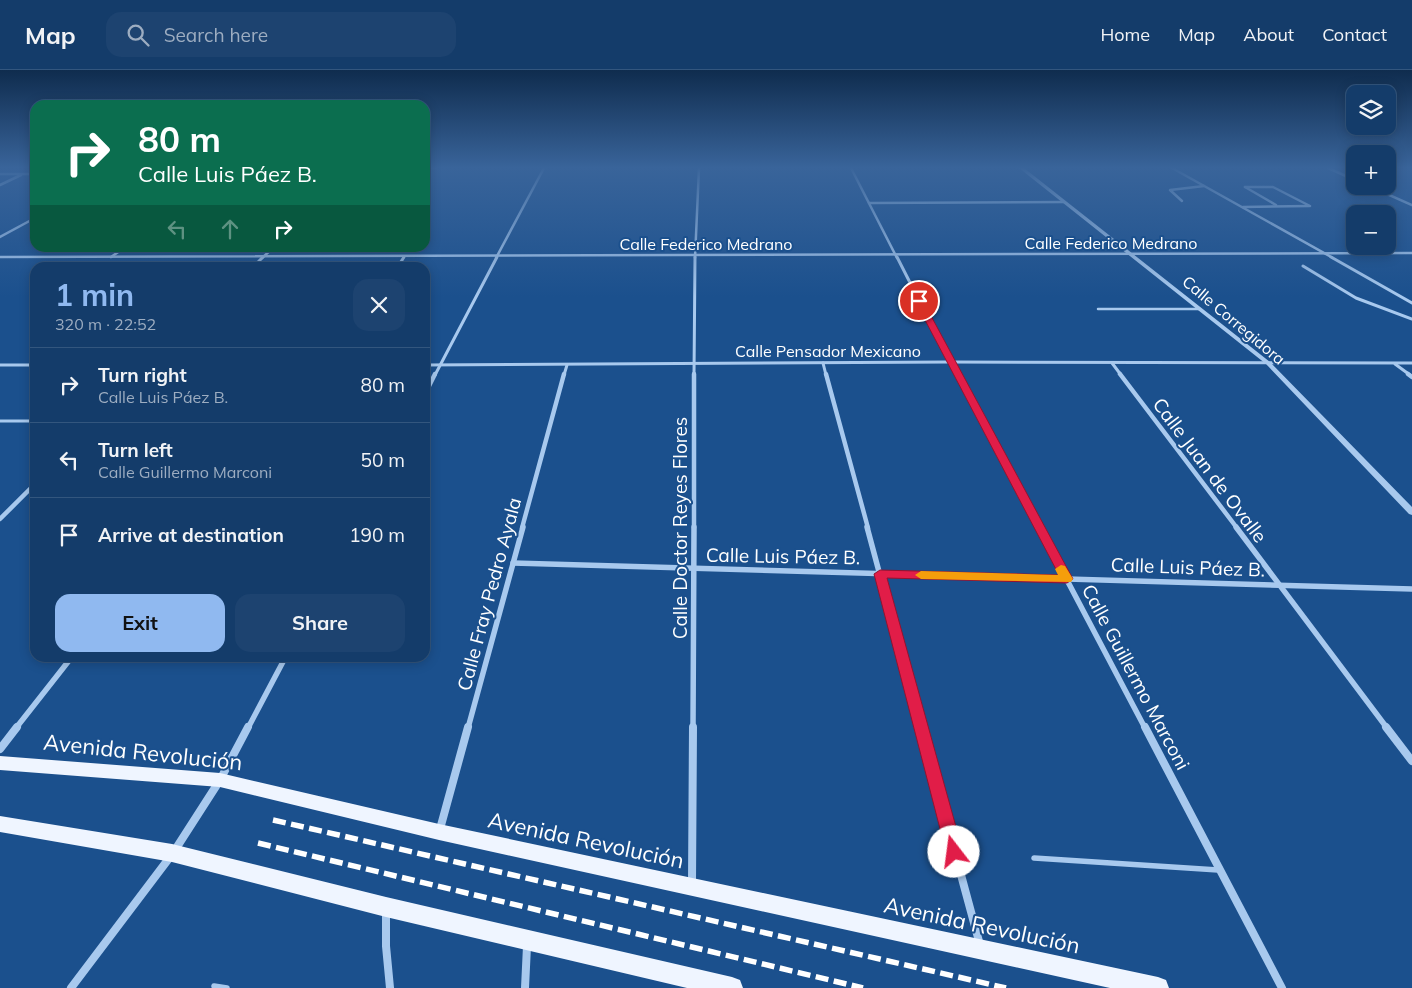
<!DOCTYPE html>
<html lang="en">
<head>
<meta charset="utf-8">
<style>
  :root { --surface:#143c6a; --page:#1d4370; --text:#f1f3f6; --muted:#9dadc1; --line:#33567e; --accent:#90b9f0 }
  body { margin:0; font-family:Mulish,sans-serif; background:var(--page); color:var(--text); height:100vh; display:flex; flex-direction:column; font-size:19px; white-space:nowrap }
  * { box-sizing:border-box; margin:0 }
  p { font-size:16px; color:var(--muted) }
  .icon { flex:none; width:28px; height:28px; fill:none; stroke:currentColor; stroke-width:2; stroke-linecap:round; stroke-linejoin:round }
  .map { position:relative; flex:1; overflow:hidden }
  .side { position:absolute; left:30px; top:192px; width:400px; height:400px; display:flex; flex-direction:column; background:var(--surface); border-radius:15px; box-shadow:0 2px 12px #0003,0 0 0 1px var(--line) }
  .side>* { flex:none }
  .banner { position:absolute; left:30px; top:30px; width:400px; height:152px; border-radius:15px; box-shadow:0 2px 12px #0003,0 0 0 1px var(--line); background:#0b6e4f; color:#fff; overflow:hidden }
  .fabs { position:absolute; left:1346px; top:15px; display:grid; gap:10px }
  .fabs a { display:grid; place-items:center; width:50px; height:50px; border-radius:10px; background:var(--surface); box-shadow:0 2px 12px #0003,0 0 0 1px var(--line); font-size:25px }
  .pin { position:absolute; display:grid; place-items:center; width:42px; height:42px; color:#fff; margin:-21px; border:2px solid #fff; border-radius:50%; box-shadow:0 1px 5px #0007 }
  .me { position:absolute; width:55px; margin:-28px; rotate:345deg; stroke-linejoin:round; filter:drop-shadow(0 0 4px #0008) }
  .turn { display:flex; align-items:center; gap:18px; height:105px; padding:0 25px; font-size:22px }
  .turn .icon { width:65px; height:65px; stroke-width:2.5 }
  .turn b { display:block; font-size:35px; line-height:42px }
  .lanes { display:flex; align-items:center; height:48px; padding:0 25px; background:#0003; justify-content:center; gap:25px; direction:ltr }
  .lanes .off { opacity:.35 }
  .round { display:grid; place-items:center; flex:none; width:52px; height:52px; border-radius:15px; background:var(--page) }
  .head { display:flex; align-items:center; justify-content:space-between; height:85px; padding:0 25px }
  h1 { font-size:30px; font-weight:700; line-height:38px; color:var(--accent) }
  .cta { display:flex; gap:10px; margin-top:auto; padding:10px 25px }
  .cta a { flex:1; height:58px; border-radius:15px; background:var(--accent); color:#111; font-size:20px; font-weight:700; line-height:58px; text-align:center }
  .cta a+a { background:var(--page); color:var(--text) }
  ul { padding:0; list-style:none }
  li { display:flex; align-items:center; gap:15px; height:75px; padding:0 25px; border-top:1px solid var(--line) }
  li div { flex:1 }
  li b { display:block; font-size:19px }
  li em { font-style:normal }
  header { display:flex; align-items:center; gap:30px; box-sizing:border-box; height:70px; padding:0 25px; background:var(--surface); border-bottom:1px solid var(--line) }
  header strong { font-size:24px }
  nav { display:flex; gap:28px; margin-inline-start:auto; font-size:18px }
  .search { width:350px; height:45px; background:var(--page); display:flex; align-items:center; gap:12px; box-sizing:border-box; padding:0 18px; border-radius:15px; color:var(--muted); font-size:19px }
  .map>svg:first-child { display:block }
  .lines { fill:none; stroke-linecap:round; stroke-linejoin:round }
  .service-far2 { stroke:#a8c9ee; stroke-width:2.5 }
  .service-far1 { stroke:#a8c9ee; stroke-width:3 }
  .service { stroke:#a8c9ee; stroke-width:5.5 }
  .minor-far4 { stroke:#a8c9ee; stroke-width:2.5 }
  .minor-far3 { stroke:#a8c9ee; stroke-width:3 }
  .minor-far2 { stroke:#a8c9ee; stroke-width:4.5 }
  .minor-far1 { stroke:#a8c9ee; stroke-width:5.5 }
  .minor { stroke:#a8c9ee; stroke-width:8 }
  .tertiary { fill:#a8c9ee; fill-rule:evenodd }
  .primary { fill:#eff5ff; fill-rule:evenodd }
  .rail { stroke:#fff; stroke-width:5.5; stroke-dasharray:13 5.5; stroke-linecap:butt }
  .route { fill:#e11d48; stroke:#92132f }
  .slow { fill:#f59e0b }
  .labels { text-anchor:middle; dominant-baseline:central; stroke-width:4; stroke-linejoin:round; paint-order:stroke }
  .far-street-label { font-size:16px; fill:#fff; stroke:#1b508d }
  .street-label { font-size:19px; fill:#fff; stroke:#1b508d }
  .near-street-label { font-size:22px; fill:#fff; stroke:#1b508d }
</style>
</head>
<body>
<header>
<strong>Map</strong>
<div class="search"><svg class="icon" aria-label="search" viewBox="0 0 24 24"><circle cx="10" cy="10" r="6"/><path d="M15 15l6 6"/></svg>Search here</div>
<nav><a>Home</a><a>Map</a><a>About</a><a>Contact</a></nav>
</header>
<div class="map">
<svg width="1412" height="918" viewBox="0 0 1412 918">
  <rect width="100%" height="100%" fill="#1b508d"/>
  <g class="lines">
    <path class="service-far2" d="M1098,239h102"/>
    <path class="service-far1" d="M0,351h35"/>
    <g class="service">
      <path d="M1034,788l184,12"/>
      <path d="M214,916l13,2"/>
    </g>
    <g class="minor-far4">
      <path d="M425,98h10"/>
      <path d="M851,98l46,90"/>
      <path d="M1172,98l161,90"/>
      <path d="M1328,98l27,12"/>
      <path d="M0,104h35"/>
      <path d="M0,115l21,-10"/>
      <path d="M1369,116l43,19"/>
      <path d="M1245,117h28l37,19"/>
      <path d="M1245,117l31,18"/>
      <path d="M1182,131l-12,-11 34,-4"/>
      <path d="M869,133l195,-1"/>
      <path d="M1243,137l66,-1"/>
      <path d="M0,167l35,-19"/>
      <path d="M0,187l1412,-4"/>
      <path d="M111,187l13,-9"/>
      <path d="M262,188l11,-10"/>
      <path d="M496,188l48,-90"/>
      <path d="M695,188l4,-90"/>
    </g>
    <g class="minor-far3">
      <path d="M897,187l60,118"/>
      <path d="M1331,187l81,46"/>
      <path d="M1303,196l53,32 56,21"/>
      <path d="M252,198l11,-11"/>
      <path d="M397,198l7,-11"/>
      <path d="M823,293l3,12"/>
      <path d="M1112,293l9,12"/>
      <path d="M1395,294l15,11"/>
      <path d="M0,295h35"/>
      <path d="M425,295l525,-3 462,1"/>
      <path d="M435,305l62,-118"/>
      <path d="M564,305l3,-10"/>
      <path d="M694,305l1,-118"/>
    </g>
    <g class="minor-far2">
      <path d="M826,304l42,154"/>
      <path d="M957,304l83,154"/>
      <path d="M1120,304l117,154"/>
      <path d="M1408,304l4,3"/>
      <path d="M425,324l10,-20"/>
      <path d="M0,449l35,-35"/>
      <path d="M522,458l42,-154"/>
      <path d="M694,458v-154"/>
    </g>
    <g class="minor-far1">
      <path d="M867,457l54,201"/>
      <path d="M1039,457l106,201"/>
      <path d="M1236,457l151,201"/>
      <path d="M513,493l899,26"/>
      <path d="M16,658l55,-70"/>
      <path d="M248,658l37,-70"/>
      <path d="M468,658l55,-201"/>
      <path d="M693,658l1,-201"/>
    </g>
    <g class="minor">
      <path d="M921,657l59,218"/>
      <path d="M1145,657l137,261"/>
      <path d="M1386,657l26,34"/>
      <path d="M0,679l17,-22"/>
      <path d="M440,759l28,-102"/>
      <path d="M175,780l45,-70 28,-53"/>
      <path d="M692,813l1,-156"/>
      <path d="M386,840v36l4,42"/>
      <path d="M71,918l99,-131"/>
      <path d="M525,918l2,-42"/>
    </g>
    <path class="tertiary" d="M1019,98h5l246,194 142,145v8l-3,-1 -143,-150z"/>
    <g class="primary">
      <path d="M0,686l220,17 219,51 719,153 8,3 3,8h-59l-671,-148 -219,-53 -220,-17z"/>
      <path d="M0,746l172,28 214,53 346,80 8,3 3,8h-56l-301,-71 -214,-55 -172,-30z"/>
    </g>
    <g class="rail">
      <path d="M273,750l733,168"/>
      <path d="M258,773l605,145"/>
    </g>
  </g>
  <linearGradient id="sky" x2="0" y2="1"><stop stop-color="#0f2c4e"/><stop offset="0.43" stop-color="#39649a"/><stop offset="1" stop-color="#39649a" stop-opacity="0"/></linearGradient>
  <rect width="1412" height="227" fill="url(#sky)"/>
  <path class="route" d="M916,229l7,2 150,278 -6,4 -180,-5 76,274 -2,5 -7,3 -6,-3 -2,-5 -72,-278 6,-4 179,5 -144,-274z"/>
  <path class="slow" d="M1061,495l4,1 8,13 -2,3 -150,-3 -6,-4 6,-4 137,4 -3,-6z"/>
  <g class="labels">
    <g class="far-street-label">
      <text x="1111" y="173">Calle Federico Medrano</text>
      <text x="706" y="174">Calle Federico Medrano</text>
      <text transform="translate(1234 250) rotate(40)">Calle Corregidora</text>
      <text x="828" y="281">Calle Pensador Mexicano</text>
    </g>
    <g class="street-label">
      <text transform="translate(1210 400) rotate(53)">Calle Juan de Ovalle</text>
      <text transform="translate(680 458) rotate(-90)">Calle Doctor Reyes Flores</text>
      <text transform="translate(783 486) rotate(1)">Calle Luis Páez B.</text>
      <text transform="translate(1188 497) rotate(2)">Calle Luis Páez B.</text>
      <text transform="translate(489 524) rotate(-75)">Calle Fray Pedro Ayala</text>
      <text transform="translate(1136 607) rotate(62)">Calle Guillermo Marconi</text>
    </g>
    <g class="near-street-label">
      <text transform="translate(143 682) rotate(6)">Avenida Revolución</text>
      <text transform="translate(586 770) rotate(12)">Avenida Revolución</text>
      <text transform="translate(982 855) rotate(12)">Avenida Revolución</text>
    </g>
  </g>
</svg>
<div class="fabs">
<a><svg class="icon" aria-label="layers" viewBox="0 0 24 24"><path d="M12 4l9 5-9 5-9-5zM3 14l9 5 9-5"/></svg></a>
<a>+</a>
<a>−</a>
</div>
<div class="pin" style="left:919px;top:231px;background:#d93025"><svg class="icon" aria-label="arrive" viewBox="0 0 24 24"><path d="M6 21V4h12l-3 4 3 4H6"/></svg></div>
<svg class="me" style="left:954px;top:782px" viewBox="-20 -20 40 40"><circle r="19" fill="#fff"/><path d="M0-13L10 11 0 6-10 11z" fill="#e11d48"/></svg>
<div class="banner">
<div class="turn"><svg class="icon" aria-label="right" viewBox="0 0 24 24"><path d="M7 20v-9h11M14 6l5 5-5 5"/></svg><div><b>80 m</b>Calle Luis Páez B.</div></div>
<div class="lanes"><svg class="icon off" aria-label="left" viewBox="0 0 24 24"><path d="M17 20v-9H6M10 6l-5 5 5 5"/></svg><svg class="icon off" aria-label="ahead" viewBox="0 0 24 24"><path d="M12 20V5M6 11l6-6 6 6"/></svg><svg class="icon" aria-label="right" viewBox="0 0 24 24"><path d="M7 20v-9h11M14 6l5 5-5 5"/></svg></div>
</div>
<section class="side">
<div class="head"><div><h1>1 min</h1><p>320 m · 22:52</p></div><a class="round"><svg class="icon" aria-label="close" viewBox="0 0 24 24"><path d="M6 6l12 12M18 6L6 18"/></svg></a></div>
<ul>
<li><svg class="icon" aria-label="right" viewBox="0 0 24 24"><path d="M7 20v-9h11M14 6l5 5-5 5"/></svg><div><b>Turn right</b><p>Calle Luis Páez B.</p></div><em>80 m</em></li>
<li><svg class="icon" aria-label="left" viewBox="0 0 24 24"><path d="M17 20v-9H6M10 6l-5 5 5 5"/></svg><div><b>Turn left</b><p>Calle Guillermo Marconi</p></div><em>50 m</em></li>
<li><svg class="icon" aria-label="arrive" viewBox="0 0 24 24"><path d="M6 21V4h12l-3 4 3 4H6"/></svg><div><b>Arrive at destination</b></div><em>190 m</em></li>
</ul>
<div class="cta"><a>Exit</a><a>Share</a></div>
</section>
</div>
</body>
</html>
